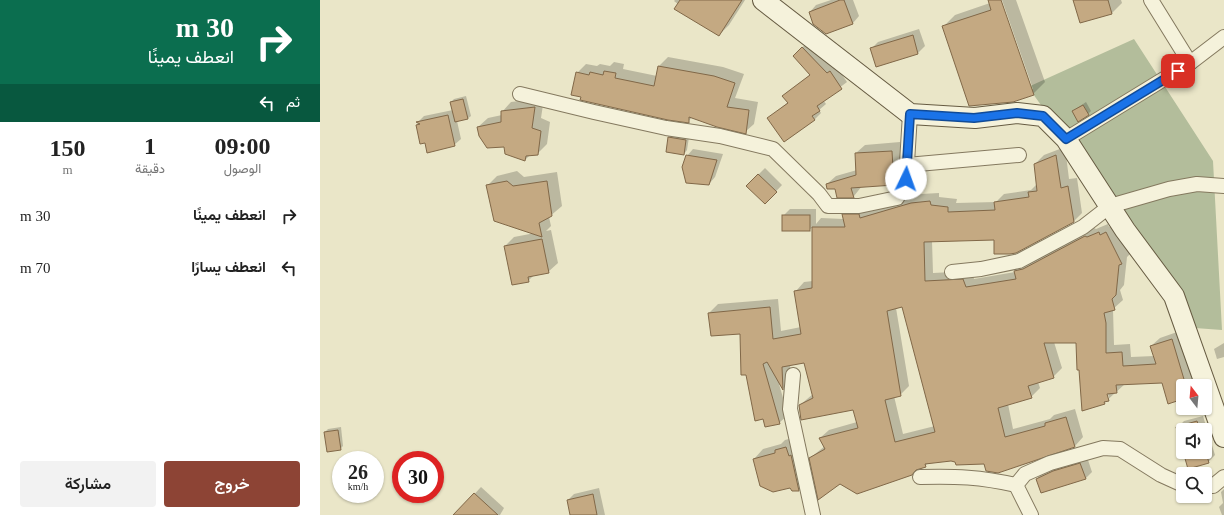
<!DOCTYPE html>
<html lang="ar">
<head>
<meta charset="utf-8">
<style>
  :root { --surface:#fff; --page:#f2f2f2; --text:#222; --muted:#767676; --accent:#8d4435 }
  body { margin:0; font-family:"Times New Roman",Vazirmatn,serif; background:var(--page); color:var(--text); direction:rtl; height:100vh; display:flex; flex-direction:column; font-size:15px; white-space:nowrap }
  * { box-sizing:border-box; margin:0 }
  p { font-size:13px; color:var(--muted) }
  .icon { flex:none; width:22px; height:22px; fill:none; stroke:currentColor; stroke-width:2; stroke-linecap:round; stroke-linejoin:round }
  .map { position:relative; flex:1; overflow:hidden; direction:ltr }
  .side { display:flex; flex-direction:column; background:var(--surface); width:320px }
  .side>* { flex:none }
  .guide { background:#0b6e4f; color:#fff; overflow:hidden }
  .needle { width:26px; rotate:344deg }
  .controls { position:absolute; left:856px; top:379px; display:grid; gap:8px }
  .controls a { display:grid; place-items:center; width:36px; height:36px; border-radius:4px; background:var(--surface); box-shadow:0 1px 3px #0004; font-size:20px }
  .speed { position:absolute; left:12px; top:451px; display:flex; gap:8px; font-size:20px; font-weight:700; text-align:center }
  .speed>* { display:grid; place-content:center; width:52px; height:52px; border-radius:50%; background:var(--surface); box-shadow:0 1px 3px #0004; line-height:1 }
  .speed small { font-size:10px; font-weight:400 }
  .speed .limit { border:6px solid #d22; background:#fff; color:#111 }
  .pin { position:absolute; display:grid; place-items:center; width:34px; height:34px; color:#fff; margin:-17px; border-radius:8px; box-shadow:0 2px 6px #0006 }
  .me { position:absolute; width:44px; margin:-22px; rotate:3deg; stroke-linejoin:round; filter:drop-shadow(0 0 3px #0008) }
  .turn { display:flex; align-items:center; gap:14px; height:84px; padding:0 20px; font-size:18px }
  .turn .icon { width:52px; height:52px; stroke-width:2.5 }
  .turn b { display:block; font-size:28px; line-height:34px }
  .then { display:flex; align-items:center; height:38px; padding:0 20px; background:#0003; gap:8px; font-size:15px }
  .eta { display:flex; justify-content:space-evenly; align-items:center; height:68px; text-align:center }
  .eta b { font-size:24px; font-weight:600; line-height:28px }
  .primary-button { display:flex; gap:8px; margin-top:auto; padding:8px 20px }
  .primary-button a { flex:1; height:46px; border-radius:4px; background:var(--accent); color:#fff; font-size:16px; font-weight:600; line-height:46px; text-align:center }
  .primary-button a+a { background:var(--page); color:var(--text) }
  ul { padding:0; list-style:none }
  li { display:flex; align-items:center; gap:12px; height:52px; padding:0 20px }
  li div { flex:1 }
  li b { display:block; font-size:15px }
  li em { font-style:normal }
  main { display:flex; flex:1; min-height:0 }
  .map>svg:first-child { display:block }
  .cemetery { fill:#b3bd9b }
  .shadow { fill:#0003; fill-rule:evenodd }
  .building { fill:#c4a982; stroke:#816848; fill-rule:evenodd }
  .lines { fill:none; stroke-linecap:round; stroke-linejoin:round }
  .street-casing { stroke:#84795f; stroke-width:16 }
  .secondary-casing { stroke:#665b42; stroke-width:22 }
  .street { stroke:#f5f2db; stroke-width:14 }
  .secondary { stroke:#f5f2db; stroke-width:20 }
  .route-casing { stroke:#114b97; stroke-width:10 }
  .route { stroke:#1a73e8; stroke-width:7 }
</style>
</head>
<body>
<main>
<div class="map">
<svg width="904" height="515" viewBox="0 0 904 515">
  <rect width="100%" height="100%" fill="#eae6c8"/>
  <path class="cemetery" d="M814,39l79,122 9,169 -27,-2 -31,-52 -136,-189z"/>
  <g class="shadow">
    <path d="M355,0h70l-16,25 -10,10 -45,-34z"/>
    <path d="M511,0h22l6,16 -6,7 -27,10 -16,-21 6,-7z"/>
    <path d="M669,0h11l30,89h3l-31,-89h14l29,82 -12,12 -90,-67 12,-12 35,-12z"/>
    <path d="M754,0h47l1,3 -10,10 -31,9z"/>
    <path d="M599,29l6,17 -7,7 -42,13 -5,-17 7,-7z"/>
    <path d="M489,42l24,26 3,-2 11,16 -24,18 3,4 -7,6 2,3 -6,6 -31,22 -16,-22 20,-17 -5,-6 28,-22 -11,-25z"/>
    <path d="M348,57l55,10 21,7 -9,24 23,4 -4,22 -9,8 -53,-15 -4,5 -111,-49 9,-9 11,2 3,-2 10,2 4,-4 10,2 -1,5 34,7 2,-10z"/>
    <path d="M146,96l5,20 -4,3 -10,2 4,18 -7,6 -29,-3 -8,-17 1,-3 6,-6 29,-6 -2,-8 3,-3z"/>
    <path d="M224,98l-3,20 9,4 -3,22 -10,10 -7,1 -5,5 -47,-33 10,-9 14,-3v-3l9,-10z"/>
    <path d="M766,102l5,9 -3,3 -15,-3z"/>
    <path d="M352,134l17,3 -2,13 -3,4 -15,-17z"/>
    <path d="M580,142l2,34 -9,8 -31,2 -8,10 -27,-12 9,-8 21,-6 -1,-17 9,-8z"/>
    <path d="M745,147l4,32 8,-1 5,35 -9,9 -79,17 -62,2 1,32 39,-2 2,8 41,-7 8,-10 10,-2 61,-32 2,1 12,-5 1,3 6,-3 15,30 -3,3 -3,28 -4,5 3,10 -10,9 1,36 16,-1 1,13 23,-1 -3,-10 9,-8 20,-7 18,55h-15v12l-21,-16 -37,2 -21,19 -27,-61h-23l8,26 -9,9 -15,5 2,6 -9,9 -23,7 5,25 37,-10 4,-4 21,-6 8,28 -8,9 -78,26 -12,-10 -34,-2 -22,2 -4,4 -115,-8 15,-12 -5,-8 9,-8 28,-8 -3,-14 -54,-3 13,-11 -9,-32 -14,2 1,17 -8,8 -4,-5 9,31 -9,8 -38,-91 -32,-19 9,-9 60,-5 3,32 20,-4 -5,-36 8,-9 9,-1v-54l-4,3 -26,-14 7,-7h26v15l5,-6 23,1 -1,-4 8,-9 18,4 52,-16 18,-1v4l18,2 -1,4 40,-1 8,-8 27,-4 6,-6 -2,-20 9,-9zM583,306l32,120 -32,8 -9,-38 6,-1 9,-9 -13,-78zM787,389l2,9h-2z"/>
    <path d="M373,149l30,5 -8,23 -6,7 -22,-28z"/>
    <path d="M445,168l17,17 -17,18 -18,-17z"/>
    <path d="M197,171l7,6 33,-5 5,34 -13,11 2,9 -5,5 5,-1 7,33 -10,9 -14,3 -6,6 -23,-35 9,-9 21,-4 -48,-47 10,-10z"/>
    <path d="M904,343v14l-7,2 -3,-10z"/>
    <path d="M883,416l12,39 -7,7 -24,-10h21v-22h-22v19l-6,-21 7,-7z"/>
    <path d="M21,427l2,19 -3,3 -15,-17 3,-3z"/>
    <path d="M476,437l12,44 -9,9 -45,-31 9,-10 18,-5 4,-4z"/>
    <path d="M767,457l5,15 -6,6 -49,1 6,-7z"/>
    <path d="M161,487l23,21 -4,7h-45z"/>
    <path d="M279,488l6,27h-34l-3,-15 6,-6z"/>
    <path d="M904,489v26h-2l-3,-8 4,-4 -2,-11z"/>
  </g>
  <g class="building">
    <path d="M360,0h62l-23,36 -45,-27z"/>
    <path d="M520,0h4l9,24 -27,10 -13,-10 -4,-12z"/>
    <path d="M668,0h13l33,95 -21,7 -44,4 -27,-80 49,-16z"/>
    <path d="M753,0h35l4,14 -32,9z"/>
    <path d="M593,35l5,19 -42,13 -6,-19z"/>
    <path d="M482,47l25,26 3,-2 12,18 -25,17 3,5 -8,5 3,4 -31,22 -17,-24 21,-15 -6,-7 28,-21 -17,-19z"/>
    <path d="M338,66l56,10 21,7 -8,24 22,3 -3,24 -29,-7 -28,-10v6l-21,-3 -88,-20 1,-3 -10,-2 5,-23 13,3 1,-3 13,3 1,-4 12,2 -1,5 39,8z"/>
    <path d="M143,99l5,20 -13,3 -5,-20z"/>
    <path d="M763,105l6,10 -11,7 -6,-11z"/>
    <path d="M215,107l-3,21 9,3 -3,24 -12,1 -1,5 -20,-7 -1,-7 -17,1 -8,-12 -2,-9 24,-5v-11z"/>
    <path d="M128,115l7,31 -28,7 -2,-10 -5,1 -4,-19 4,-1 -4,-2z"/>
    <path d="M348,137l18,3 -2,15 -18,-3z"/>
    <path d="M572,151l2,34 -43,3 3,10h-17l-2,-9h-8l-1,-5 30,-9 -1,-22z"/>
    <path d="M366,155l31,5 -8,25 -23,-2 -4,-16z"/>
    <path d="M736,155l5,33 7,-2 6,36 -58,31 -6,1h-16v-14l-70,2 1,39 38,-2 3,8 50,-8 -2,-8 9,-2 62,-33 2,1 12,-5 1,3 6,-3 16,32 -3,1 -3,30 -4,4 3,11 -11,3 2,10v30l16,-1 1,14 33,-2 -6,-18 22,-7 14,47h-3v13l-15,5 -6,-21 -46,2 1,8 -10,1 2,7 -5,1 1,2 -23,7 -3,-41h-2l-1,-27h-32l10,35 -26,8 4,12 -34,10 7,29 40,-11v-3l21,-6 9,30 -77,26 -12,-2 -2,-7 -28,1 -1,-3 -4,-1 -26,3 1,3 -10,3 -4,5 -55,19 -17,-10 -22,16 -9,-42 16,-9 -6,-11 39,-10 -5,-18 -52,10 -2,-15 14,-7 -9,-35 -22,4 1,23 -16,-28 -4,2 17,60 -15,3 -2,-8 -8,2 -9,-46h-5l-1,-41 -29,2 -3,-23 62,-6 3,32 28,-5 -7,-43 18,-3v-61h33l-3,-13h17l1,4 51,-15 19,-2 1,4 17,2v5l47,-2 -1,-8 35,-5 -1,-5 9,-1 -3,-27zM582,307l33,125 -40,10 -10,-42 16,-4 -14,-85z"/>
    <path d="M438,174l19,18 -12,12 -19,-18z"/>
    <path d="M187,181l6,5 34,-5 5,35 -13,7 3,14 -48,-16 -8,-36z"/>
    <rect x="462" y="215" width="28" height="16"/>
    <path d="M222,239l7,34 -21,4 1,5 -17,3 -8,-39z"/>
    <path d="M877,421l3,9h-17v22h22v-3l4,14 -21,6 -12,-42z"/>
    <path d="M18,430l3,20 -14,2 -3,-20z"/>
    <path d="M466,447l3,9 2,-1 8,36h-7l-2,-3 -17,4 -13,-6 -7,-27 22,-6v-3z"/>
    <path d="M760,463l6,16 -45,14 -5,-14 17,-8z"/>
    <path d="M154,493l24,22h-45z"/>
    <path d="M273,494l4,21h-27l-3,-15z"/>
  </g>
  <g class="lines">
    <g class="street-casing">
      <g id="street">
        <path d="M831,0l39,63"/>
        <path d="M200,94l74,18 72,16 54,8 53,13 46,45 9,12h31l38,-8 9,-19 4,-65"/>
        <path d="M746,139l124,-76 34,-26"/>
        <path d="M587,165l112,-10"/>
        <path d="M632,272l29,-3 38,-8 64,-34 27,-21 59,-17 28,-5 27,2"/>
        <path d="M473,375l-3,34 23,106"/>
        <path d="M600,477c36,-1 60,0 96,8"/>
        <path d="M885,486h8l11,-9"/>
        <path d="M711,515l-15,-30 9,-11 25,-11 53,-15 17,1 41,26 22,10"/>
      </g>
    </g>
    <g class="secondary-casing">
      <path id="secondary" d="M443,0l147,114 65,4 42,-5 26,3 23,23 59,91 49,66 50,141"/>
    </g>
    <use href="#street" class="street"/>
    <use href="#secondary" class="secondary"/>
  </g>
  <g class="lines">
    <g class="route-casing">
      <path id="route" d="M586,179l4,-65 64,4 43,-5 26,3 23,23 112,-68"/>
    </g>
    <use href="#route" class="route"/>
  </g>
</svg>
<div class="controls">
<a><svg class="needle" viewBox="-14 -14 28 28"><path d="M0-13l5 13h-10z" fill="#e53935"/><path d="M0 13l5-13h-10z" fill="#767676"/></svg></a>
<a><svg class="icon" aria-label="sound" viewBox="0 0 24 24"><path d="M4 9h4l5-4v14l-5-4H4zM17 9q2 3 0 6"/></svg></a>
<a><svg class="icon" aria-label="search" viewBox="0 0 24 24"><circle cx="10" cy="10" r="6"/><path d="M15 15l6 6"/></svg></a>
</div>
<div class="speed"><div>26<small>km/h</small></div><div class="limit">30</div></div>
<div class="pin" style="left:858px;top:71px;background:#d93025"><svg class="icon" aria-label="arrive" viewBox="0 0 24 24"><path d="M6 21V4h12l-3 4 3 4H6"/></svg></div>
<svg class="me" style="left:586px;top:179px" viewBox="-20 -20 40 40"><circle r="19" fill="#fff"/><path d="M0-13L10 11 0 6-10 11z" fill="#1a73e8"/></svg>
</div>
<section class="side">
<div class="guide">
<div class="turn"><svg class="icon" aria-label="right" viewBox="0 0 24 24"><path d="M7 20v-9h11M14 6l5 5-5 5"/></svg><div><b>30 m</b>انعطف يمينًا</div></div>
<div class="then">ثم<svg class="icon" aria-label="left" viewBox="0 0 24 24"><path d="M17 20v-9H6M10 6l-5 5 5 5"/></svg></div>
</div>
<div class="eta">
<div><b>09:00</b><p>الوصول</p></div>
<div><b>1</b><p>دقيقة</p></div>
<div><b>150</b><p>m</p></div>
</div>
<ul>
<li><svg class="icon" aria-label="right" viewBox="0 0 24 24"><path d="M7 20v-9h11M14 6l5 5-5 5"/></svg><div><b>انعطف يمينًا</b></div><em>30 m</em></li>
<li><svg class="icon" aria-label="left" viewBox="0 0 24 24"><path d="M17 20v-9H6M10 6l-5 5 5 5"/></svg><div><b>انعطف يسارًا</b></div><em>70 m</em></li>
</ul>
<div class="primary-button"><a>خروج</a><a>مشاركة</a></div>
</section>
</main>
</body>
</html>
